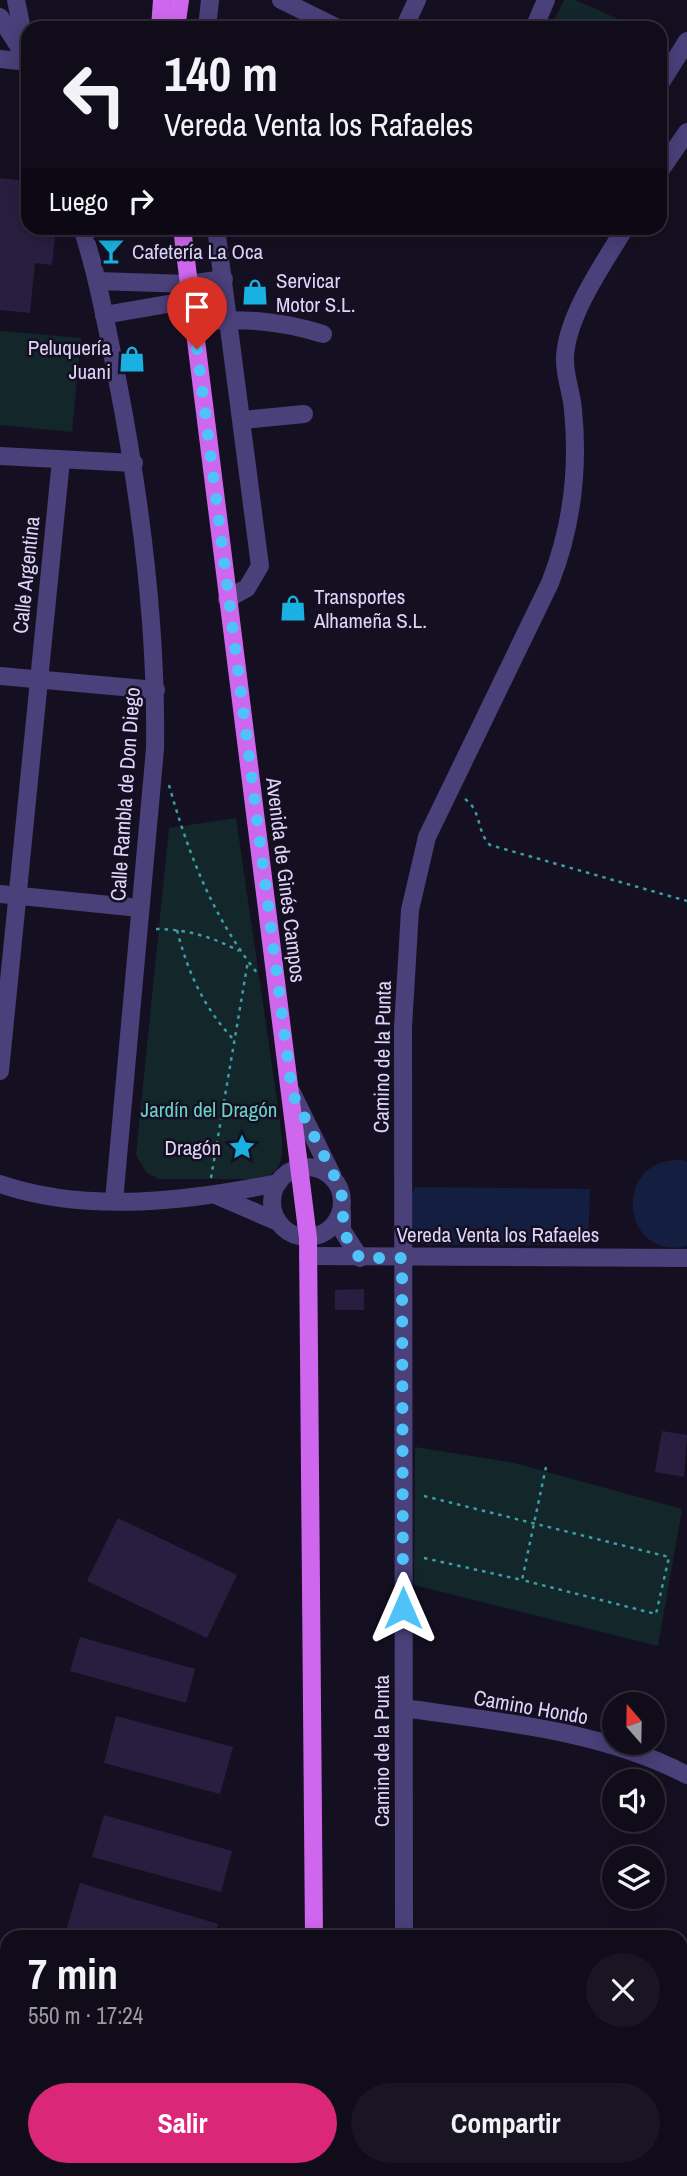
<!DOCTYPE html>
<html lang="es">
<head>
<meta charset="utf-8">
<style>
  :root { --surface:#100c19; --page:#191522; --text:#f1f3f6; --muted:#9c9ba2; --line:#302c38; --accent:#db2777 }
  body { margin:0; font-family:"Archivo Narrow",sans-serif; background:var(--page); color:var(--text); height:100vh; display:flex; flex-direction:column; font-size:26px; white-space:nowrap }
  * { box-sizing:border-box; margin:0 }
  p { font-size:23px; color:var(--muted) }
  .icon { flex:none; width:38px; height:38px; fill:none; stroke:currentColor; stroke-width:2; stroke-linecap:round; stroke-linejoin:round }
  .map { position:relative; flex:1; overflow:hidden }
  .sheet { position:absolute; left:0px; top:1930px; width:688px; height:247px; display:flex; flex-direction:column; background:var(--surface); border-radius:21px 21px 0 0; box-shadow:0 4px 18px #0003,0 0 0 2px var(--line) }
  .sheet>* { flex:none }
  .hud { position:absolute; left:21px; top:21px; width:646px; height:214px; border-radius:21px; box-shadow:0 4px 18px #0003,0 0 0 2px var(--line); background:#100c19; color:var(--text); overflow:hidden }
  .needle { width:46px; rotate:340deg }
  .buttons { position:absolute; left:602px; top:1692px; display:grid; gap:14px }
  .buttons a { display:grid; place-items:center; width:63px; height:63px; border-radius:50%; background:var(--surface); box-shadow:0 4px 18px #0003,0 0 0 2px var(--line); font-size:35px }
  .pin { position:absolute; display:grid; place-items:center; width:60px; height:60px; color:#fff; margin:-72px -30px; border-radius:50% 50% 50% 0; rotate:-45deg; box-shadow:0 0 7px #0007 }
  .pin .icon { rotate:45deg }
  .me { position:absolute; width:77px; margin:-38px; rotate:0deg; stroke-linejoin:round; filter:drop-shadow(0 0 5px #0008) }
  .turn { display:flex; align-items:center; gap:24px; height:147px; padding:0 28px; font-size:32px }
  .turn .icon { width:91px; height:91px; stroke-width:2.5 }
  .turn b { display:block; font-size:49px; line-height:60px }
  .then { display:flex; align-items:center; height:66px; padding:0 28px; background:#0003; gap:14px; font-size:26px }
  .round { display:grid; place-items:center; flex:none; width:74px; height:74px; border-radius:37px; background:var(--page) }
  .overview { display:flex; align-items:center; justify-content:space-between; height:119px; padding:0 28px }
  h1 { font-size:42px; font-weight:700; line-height:52px }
  .cta { display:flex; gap:14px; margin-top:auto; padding:14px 28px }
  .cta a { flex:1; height:80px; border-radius:42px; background:var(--accent); color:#fff; font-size:28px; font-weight:700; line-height:80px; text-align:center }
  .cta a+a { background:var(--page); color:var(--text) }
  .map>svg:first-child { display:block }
  .green { fill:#13272a }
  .water { fill:#131e41 }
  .building { fill:#291e3f }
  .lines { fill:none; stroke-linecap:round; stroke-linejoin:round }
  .path { stroke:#3b9ea7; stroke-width:2.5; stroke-dasharray:3.5 5; stroke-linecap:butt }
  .minor { stroke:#4a407a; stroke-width:18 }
  .major { stroke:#cf67ee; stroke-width:18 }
  .route { stroke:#4fc3f7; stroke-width:12; stroke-dasharray:0 21.6 }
  .labels { text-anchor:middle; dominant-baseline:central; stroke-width:5; stroke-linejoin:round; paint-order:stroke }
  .poi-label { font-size:21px; fill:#ded4fa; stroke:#151021; text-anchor:start }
  .street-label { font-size:21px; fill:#ded4fa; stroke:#151021 }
  .park-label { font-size:21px; fill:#68d2c7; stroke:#151021 }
</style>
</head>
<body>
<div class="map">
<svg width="687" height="2176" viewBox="0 0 687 2176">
  <rect width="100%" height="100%" fill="#151021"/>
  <g class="green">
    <path d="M564,0h11l64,28h-89z"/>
    <path d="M0,331l81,7 -9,94 -72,-7z"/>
    <path d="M236,818l43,296c2,25 12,55 -17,65h-104l-12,-7 -10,-17 33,-327z"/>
    <path d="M415,1447l99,16 168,46 -24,137 -244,-61z"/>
  </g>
  <g class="water">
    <path d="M683,1160l4,2v84c-66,16 -77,-90 -4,-86z"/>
    <path d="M415,1187l175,2 -2,56h-161l-16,-18 1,-33z"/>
  </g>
  <g class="building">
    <path d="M0,178l28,3v47h11l-1,7 17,2 -3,28 -17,-2 -5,50 -30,-3z"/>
    <path d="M364,1289v21h-29v-20z"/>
    <path d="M662,1431l25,4 -3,42 -29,-5z"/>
    <path d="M118,1518l119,57 -30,63 -120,-57z"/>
    <path d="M80,1637l115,32 -9,34 -116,-32z"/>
    <path d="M116,1716l117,31 -13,47 -116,-31z"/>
    <path d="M104,1815l128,36 -11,41 -129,-35z"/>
    <path d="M80,1883l138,41 -4,13h-150z"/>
  </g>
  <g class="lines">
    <g class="path">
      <path d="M169,785c19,68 44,133 89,189"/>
      <path d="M465,799c17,12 11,32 25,46l197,56"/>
      <path d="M156,929c30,0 57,8 83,22"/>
      <path d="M177,930c11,43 27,78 57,110"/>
      <path d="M211,1178l37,-217"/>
      <path d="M424,1496l245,61 -13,57 -134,-34"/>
      <path d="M424,1558l98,22 24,-113"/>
    </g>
    <g class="minor">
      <path d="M16,0l12,59"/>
      <path d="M281,0l57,28"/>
      <path d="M0,17l26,41"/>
      <path d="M207,28l3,-28"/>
      <path d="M404,28l13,-28"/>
      <path d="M534,28l12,-28"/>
      <path d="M0,59l28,3"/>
      <path d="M660,84l27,-43"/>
      <path d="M660,171l27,-39"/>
      <path d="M82,228c16,49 25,100 35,150 24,123 40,246 38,371l-41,452"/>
      <path d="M216,228l44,338 -13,22 -20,11"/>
      <path d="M97,281l92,3 35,-5"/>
      <path d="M104,315l87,-15"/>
      <path d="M194,322c46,-4 84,-2 129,12"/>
      <path d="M242,420l62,-6"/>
      <path d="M0,456l134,7"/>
      <path d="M0,676l156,14"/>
      <path d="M0,894l140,14"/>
      <path d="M0,1071l61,-611"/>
      <path d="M292,1093l41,84"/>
      <circle cx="307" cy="1202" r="35"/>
      <path d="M0,1184c88,30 189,17 278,-1"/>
      <path d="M218,1196l60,26"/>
      <path d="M342,1212v18l18,28"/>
      <path d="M308,1256l379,2"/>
      <path d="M404,1708c95,14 197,22 283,67"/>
      <path d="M404,1937l-1,-910 7,-117 17,-73 123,-254c22,-56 29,-113 23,-173 -1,-17 -9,-35 -8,-53 2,-42 39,-94 60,-129"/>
      <path d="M404,2170v6"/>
    </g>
    <g class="major">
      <path d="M160,28l2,-28"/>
      <path d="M176,28l4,-28"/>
      <path d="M182,228l126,1010 6,699"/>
      <path d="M314,2176v-6"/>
    </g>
  </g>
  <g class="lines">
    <path class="route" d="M197,349l95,744 48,94c8,33 -6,40 20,71h42l1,350"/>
  </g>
  <defs>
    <g id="bar-bare" transform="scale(2.1)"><path d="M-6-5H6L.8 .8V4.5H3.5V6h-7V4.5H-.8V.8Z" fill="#19b1e1" stroke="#151021" stroke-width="2.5" paint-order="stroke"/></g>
    <g id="shop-bare" transform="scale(2.1)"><path d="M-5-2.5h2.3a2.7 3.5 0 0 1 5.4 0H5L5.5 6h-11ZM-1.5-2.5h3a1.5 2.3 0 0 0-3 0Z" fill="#19b1e1" stroke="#151021" stroke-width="2.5" paint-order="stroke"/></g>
    <g id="sight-bare" transform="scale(2.1)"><path d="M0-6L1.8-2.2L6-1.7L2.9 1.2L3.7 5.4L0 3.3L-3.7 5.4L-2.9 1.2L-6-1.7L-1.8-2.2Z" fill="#19b1e1" stroke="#151021" stroke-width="2.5" paint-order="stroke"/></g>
  </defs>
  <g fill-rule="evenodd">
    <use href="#bar-bare" x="111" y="251"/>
    <use href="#shop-bare" x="255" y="292"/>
    <use href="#shop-bare" x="132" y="359"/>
    <use href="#shop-bare" x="293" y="608"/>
    <use href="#sight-bare" x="242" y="1147"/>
  </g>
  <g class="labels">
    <g class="poi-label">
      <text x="132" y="251">Cafetería La Oca</text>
      <text x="276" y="280">Servicar<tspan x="276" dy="24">Motor S.L.</tspan></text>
      <text x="111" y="347" text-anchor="end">Peluquería<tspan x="111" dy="24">Juani</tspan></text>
      <text x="314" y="596">Transportes<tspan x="314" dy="24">Alhameña S.L.</tspan></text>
      <text x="221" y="1147" text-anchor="end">Dragón</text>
    </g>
    <g class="street-label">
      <text transform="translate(26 575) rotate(-84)">Calle Argentina</text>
      <text transform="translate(125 794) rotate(-86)">Calle Rambla de Don Diego</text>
      <text transform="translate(286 880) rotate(83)">Avenida de Ginés Campos</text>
      <text transform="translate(382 1057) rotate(-89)">Camino de la Punta</text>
      <text x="498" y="1234">Vereda Venta los Rafaeles</text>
      <text transform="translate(531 1707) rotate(10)">Camino Hondo</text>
      <text transform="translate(381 1751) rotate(-90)">Camino de la Punta</text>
    </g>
    <g class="park-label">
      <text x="209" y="1109">Jardín del Dragón</text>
    </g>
  </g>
</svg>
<div class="buttons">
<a><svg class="needle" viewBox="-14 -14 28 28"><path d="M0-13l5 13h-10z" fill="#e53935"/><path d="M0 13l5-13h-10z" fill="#9c9ba2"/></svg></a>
<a><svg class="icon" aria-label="sound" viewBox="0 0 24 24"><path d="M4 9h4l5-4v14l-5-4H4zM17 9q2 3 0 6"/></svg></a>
<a><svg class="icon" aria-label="layers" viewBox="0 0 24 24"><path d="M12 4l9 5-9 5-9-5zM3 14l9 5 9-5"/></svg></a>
</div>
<div class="pin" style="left:197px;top:349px;background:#d93025"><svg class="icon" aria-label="arrive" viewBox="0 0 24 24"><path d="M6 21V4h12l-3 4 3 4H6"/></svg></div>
<svg class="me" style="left:403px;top:1608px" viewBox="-20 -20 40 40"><path d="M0-17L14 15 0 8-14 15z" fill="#4fc3f7" stroke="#fff" stroke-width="4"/></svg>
<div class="hud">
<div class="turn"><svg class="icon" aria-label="left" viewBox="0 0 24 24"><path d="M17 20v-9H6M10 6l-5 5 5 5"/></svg><div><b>140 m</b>Vereda Venta los Rafaeles</div></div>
<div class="then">Luego<svg class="icon" aria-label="right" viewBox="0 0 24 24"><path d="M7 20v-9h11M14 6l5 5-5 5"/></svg></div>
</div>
<section class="sheet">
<div class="overview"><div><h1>7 min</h1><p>550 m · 17:24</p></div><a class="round"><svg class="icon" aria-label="close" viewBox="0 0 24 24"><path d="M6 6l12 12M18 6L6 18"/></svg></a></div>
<div class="cta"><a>Salir</a><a>Compartir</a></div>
</section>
</div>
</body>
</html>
